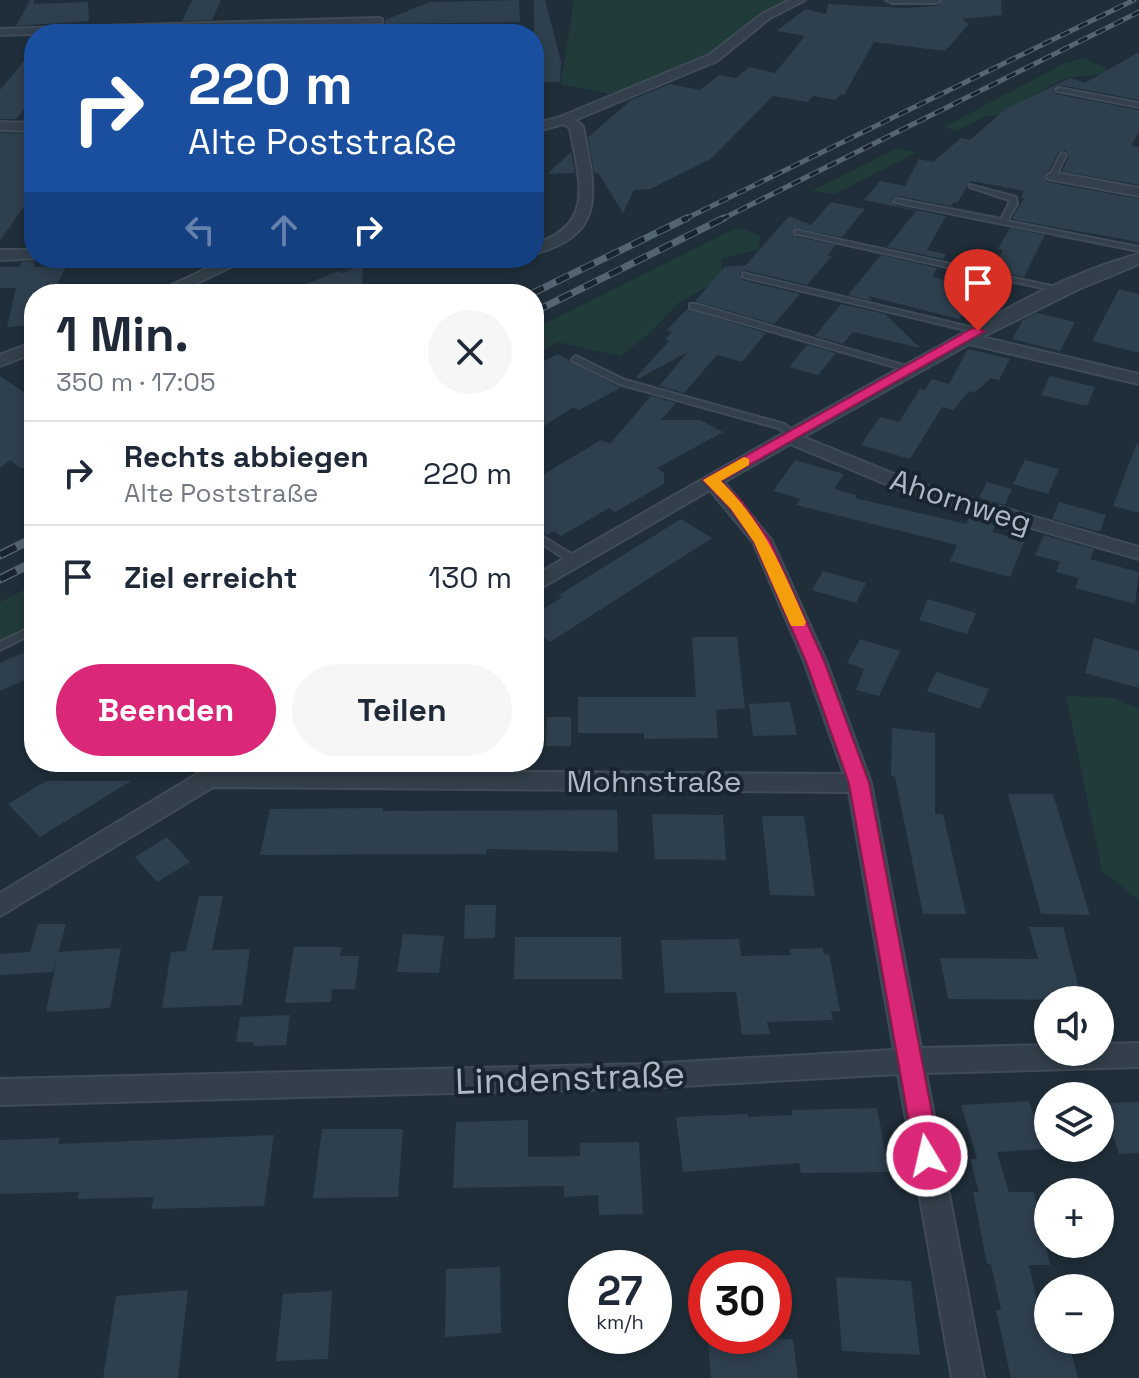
<!DOCTYPE html>
<html lang="de">
<head>
<meta charset="utf-8">
<style>
  :root { --surface:#fff; --page:#f6f6f7; --text:#1f2937; --muted:#747a83; --line:#e0e1e3; --accent:#db2777 }
  body { margin:0; font-family:"Space Grotesk",sans-serif; background:var(--page); color:var(--text); height:100vh; display:flex; flex-direction:column; font-size:30px; white-space:nowrap }
  * { box-sizing:border-box; margin:0 }
  p { font-size:26px; color:var(--muted) }
  .icon { flex:none; width:44px; height:44px; fill:none; stroke:currentColor; stroke-width:2; stroke-linecap:round; stroke-linejoin:round }
  .map { position:relative; flex:1; overflow:hidden }
  .sheet { position:absolute; left:24px; top:284px; width:520px; height:488px; display:flex; flex-direction:column; background:var(--surface); border-radius:32px; box-shadow:0 4px 12px #0003 }
  .sheet>* { flex:none }
  .top-card { position:absolute; left:24px; top:24px; width:520px; height:244px; border-radius:32px; box-shadow:0 4px 12px #0003; background:#1a4fa0; color:#fff; overflow:hidden }
  .buttons { position:absolute; left:1034px; top:986px; display:grid; gap:16px }
  .buttons a { display:grid; place-items:center; width:80px; height:80px; border-radius:50%; background:var(--surface); box-shadow:0 4px 12px #0003; font-size:40px }
  .speed { position:absolute; left:568px; top:1250px; display:flex; gap:16px; font-size:40px; font-weight:700; text-align:center }
  .speed>* { display:grid; place-content:center; width:104px; height:104px; border-radius:50%; background:var(--surface); box-shadow:0 4px 12px #0003; line-height:1 }
  .speed small { font-size:20px; font-weight:400 }
  .speed .limit { border:12px solid #d22; background:#fff; color:#111 }
  .pin { position:absolute; display:grid; place-items:center; width:68px; height:68px; color:#fff; margin:-82px -34px; border-radius:50% 50% 50% 0; rotate:-45deg; box-shadow:0 0 8px #0007 }
  .pin .icon { rotate:45deg }
  .me { position:absolute; width:88px; margin:-44px; rotate:351deg; stroke-linejoin:round; filter:drop-shadow(0 0 6px #0008) }
  .turn { display:flex; align-items:center; gap:28px; height:168px; padding:0 32px; font-size:36px }
  .turn .icon { width:104px; height:104px; stroke-width:2.5 }
  .turn b { display:block; font-size:56px; line-height:68px }
  .lanes { display:flex; align-items:center; height:76px; padding:0 32px; background:#0003; justify-content:center; gap:40px; direction:ltr }
  .lanes .off { opacity:.35 }
  .round { display:grid; place-items:center; flex:none; width:84px; height:84px; border-radius:42px; background:var(--page) }
  .head { display:flex; align-items:center; justify-content:space-between; height:136px; padding:0 32px }
  h1 { font-size:48px; font-weight:700; line-height:60px }
  .action { display:flex; gap:16px; margin-top:auto; padding:16px 32px }
  .action a { flex:1; height:92px; border-radius:48px; background:var(--accent); color:#fff; font-size:32px; font-weight:700; line-height:92px; text-align:center }
  .action a+a { background:var(--page); color:var(--text) }
  ul { padding:0; list-style:none }
  li { display:flex; align-items:center; gap:24px; height:104px; padding:0 32px; border-top:2px solid var(--line) }
  li div { flex:1 }
  li b { display:block; font-size:30px }
  li em { font-style:normal }
  .map>svg:first-child { display:block }
  .green { fill:#213b3a }
  .building { fill:#2e3f4e }
  .lines { fill:none; stroke-linecap:round; stroke-linejoin:round }
  .lane-casing { stroke:#3f4b56; stroke-width:4 }
  .street-casing { stroke:#3f4b56; stroke-width:4 }
  .lane { fill:#333f4a; fill-rule:evenodd }
  .street { fill:#333f4a; fill-rule:evenodd }
  .rail-far2-casing { stroke:#546471; stroke-width:5 }
  .rail-far1-casing { stroke:#546471; stroke-width:7 }
  .rail-casing { stroke:#546471; stroke-width:9 }
  .rail-far2 { stroke:#18242e; stroke-width:3; stroke-dasharray:10; stroke-linecap:butt }
  .rail-far1 { stroke:#18242e; stroke-width:5; stroke-dasharray:14; stroke-linecap:butt }
  .rail { stroke:#18242e; stroke-width:6; stroke-dasharray:18; stroke-linecap:butt }
  .route { fill:#db2777; stroke:#8e194d; stroke-width:2 }
  .slow { fill:#f59e0b }
  .labels { text-anchor:middle; dominant-baseline:central; stroke-width:8; stroke-linejoin:round; paint-order:stroke }
  .street-label { font-size:30px; fill:#adbac6; stroke:#18242e }
  .near-street-label { font-size:36px; fill:#adbac6; stroke:#18242e }
</style>
</head>
<body>
<div class="map">
<svg width="1139" height="1378" viewBox="0 0 1139 1378">
  <rect width="100%" height="100%" fill="#1f2e39"/>
  <g class="green">
    <path d="M574,0h213l-28,14 -34,30 -30,18 -86,32 -48,-10z"/>
    <path d="M1083,58l22,10 1,6 -41,4 -55,29 -7,8 -17,1 -29,15 -13,-4 121,-64z"/>
    <path d="M897,148l20,4 -82,42 -23,-3z"/>
    <path d="M736,228l12,2 12,6 -1,13 -38,10 1,20 -43,23 -29,31 -30,23 -63,-14 -23,13v-26z"/>
    <path d="M34,585v40l-34,20v-43z"/>
    <path d="M1066,696l48,2 25,11v191l-37,-29z"/>
  </g>
  <g class="building">
    <path d="M30,0h4v4l54,-2 1,19 -73,5z"/>
    <path d="M192,0h29l-9,20 -30,1z"/>
    <path d="M519,0l1,22 -135,2v-4l45,-18z"/>
    <path d="M534,0h11l16,61 -1,21h-26z"/>
    <path d="M944,0h57l1,15 -40,4 7,5 -24,27 -71,-9 -30,53 -3,-1 -6,6 -22,-4 -5,6 -35,-6 -62,63 -61,30 -16,1 -11,23 -25,-40h-4l-6,-36 43,-37 39,-16 30,6 19,-15 17,3 13,-11 26,6 30,-37 -28,-5 28,-22 21,5 2,-10 77,4 30,-2z"/>
    <path d="M34,49v48l-18,22h-16v-29z"/>
    <path d="M1139,52v48l-79,-15 -7,5 3,4 83,16v21l-8,15 8,1v38l-77,-14 7,-15 -4,-6 -7,2 -9,19 -6,4 4,7 92,17v43l-124,-22 -3,-2 12,-19 -3,-1 3,-7 -53,-10 -14,22 -3,-1 -3,4 -52,-10 -8,4 6,6 49,10 -19,34 19,4 -3,5 -56,-12 29,-36 -52,-11 16,-19 25,5 14,-27 14,3 28,-24 9,2 37,-32 63,-30 15,5z"/>
    <path d="M0,133l34,1v58l-34,49z"/>
    <path d="M571,152l4,21 -28,1z"/>
    <path d="M831,202l34,7 -23,28 -49,-9v8l43,9 -8,10 4,1 -25,29 -63,-15 -4,3 2,7 58,14 -26,30 -79,-23 30,-34 21,-2 43,-49 22,9z"/>
    <path d="M1010,228l35,7 -21,42 -32,-7 11,-20 -5,-1z"/>
    <path d="M881,255l56,13 -5,9 49,11 -22,31 -91,-23 4,5 -24,-6z"/>
    <path d="M34,261v6h32l-14,27h-18v31l-27,2 9,-39h-16v-21h20l1,-5z"/>
    <path d="M363,264l-1,30h-79l55,-23 4,2z"/>
    <path d="M1119,289l20,5v59l-47,-12z"/>
    <path d="M841,304l44,10 35,34 -67,-16 -10,12 -28,-8z"/>
    <path d="M687,309l79,24 -24,29 -25,-7 -33,38 -25,-7 29,-34 -50,27 -2,-2 33,-36 -4,-2 7,-7 -5,-2z"/>
    <path d="M1037,313l38,9 -15,29 -48,-12 11,-19z"/>
    <path d="M807,345l29,8 -18,22 -29,-8z"/>
    <path d="M968,349l42,10 -11,21 -8,-2 -17,15 -5,-2 -16,19 -11,-3 -32,52 -49,-14 19,-28 19,5 21,-33 5,1 7,-11 17,5z"/>
    <path d="M558,354l62,34 -41,22 -5,-3 -40,25v-66z"/>
    <path d="M0,376l34,23v64l-13,6 -11,-9 -10,8z"/>
    <path d="M1050,376l45,11 -8,19 -46,-11z"/>
    <path d="M651,396l25,7 -15,17h39l23,12 -66,36 7,5v11l-49,28 -6,-4 -48,28 -7,-5 -7,4 -13,-7v-48l67,-40 9,4z"/>
    <path d="M1137,443l2,1v69l-26,-7z"/>
    <path d="M795,460l49,14 -10,15 22,6 -1,3 111,26 5,-10 26,7 -5,11 33,8 -15,37 -60,-16 7,-16 -161,-40 5,-6 -28,-8z"/>
    <path d="M1025,460l34,9 -11,25 -35,-10z"/>
    <path d="M987,482l25,7 -7,16 -26,-7z"/>
    <path d="M1059,502l47,13 -6,17 -48,-13z"/>
    <path d="M681,519l31,19 -162,104 -16,-11v-17l29,-17 -4,-2z"/>
    <path d="M1044,535l50,14 -4,10 49,13 -4,32 -60,-16 4,-10 -23,-6 4,-10 -25,-7z"/>
    <path d="M823,571l43,12 -10,20 -44,-13z"/>
    <path d="M928,599l48,14 -9,21 -48,-14z"/>
    <path d="M692,637h45l8,71 -29,2 2,28 -74,1v-6h-66v-36h118z"/>
    <path d="M1094,638l45,13v37l-54,-15z"/>
    <path d="M860,639l40,12 -21,45 -23,-6 8,-21 -17,-6z"/>
    <path d="M34,648v28l-34,15v-28z"/>
    <path d="M936,672l53,17 -9,20 -53,-18z"/>
    <path d="M790,702l7,33 -44,1 -4,-32z"/>
    <path d="M547,717h24v29h-25z"/>
    <path d="M892,728l43,5v81h8l23,100h-43l-28,-137 -4,-1z"/>
    <path d="M46,781h85l-91,56 -32,-33z"/>
    <path d="M1008,794h45l37,121 -49,-1z"/>
    <path d="M383,808v3l234,-1 1,42 -131,-3 -1,5 -226,1 10,-46z"/>
    <path d="M652,814l71,1 3,45 -71,-1z"/>
    <path d="M762,816h42l11,80 -45,-1z"/>
    <path d="M167,837l23,25 -33,20 -22,-25z"/>
    <path d="M199,896h24l-11,54 38,-1 -8,56 -80,3 9,-56 15,-1z"/>
    <path d="M465,905h31l-1,33 -31,1z"/>
    <path d="M38,924h28l-13,48 -53,3v-21l30,-2z"/>
    <path d="M1029,927h34l19,73 -134,-1 -8,-41 98,1z"/>
    <path d="M403,934l41,2 -5,37 -42,-1z"/>
    <path d="M515,937h106l1,42h-108z"/>
    <path d="M739,939l2,17 50,-1 -2,-6 34,-1 1,7 5,-1 11,57h-9l2,9 -66,2 3,12 -28,1 -6,-43 -71,1 -4,-53z"/>
    <path d="M294,947h48l-2,9h19l-4,33h-23l-1,13 -46,1z"/>
    <path d="M121,948l-11,60 -64,4 12,-60z"/>
    <path d="M290,1015l-4,30 -33,1 1,-4h-18l4,-25z"/>
    <path d="M1029,1101l16,48 -48,3 12,40h25l16,73h-21l10,45h9v30h20l10,38h-67l-15,-68h5l-10,-46h-4l-14,-72h6l-9,-33h7l-16,-54z"/>
    <path d="M1139,1102v51l-20,1 -17,-51z"/>
    <path d="M877,1108l12,64 -88,1 -2,-10 -116,9 -7,-55 72,-3v3l44,-2v-5z"/>
    <path d="M528,1120v37l52,-1v-13l59,-1 4,72 -44,1 -1,-20 -34,2v-11l-111,2 3,-66z"/>
    <path d="M322,1129h81l-5,68 -85,1z"/>
    <path d="M274,1135l-10,71 -113,3 3,-12 -77,2 2,-7 -79,2v-54l60,-2 -2,6z"/>
    <path d="M500,1267l1,66 -56,4 1,-68z"/>
    <path d="M836,1277l75,4 9,74 -78,-4z"/>
    <path d="M188,1290l-10,88h-75l13,-82z"/>
    <path d="M332,1291l-4,68 -52,2 7,-67z"/>
    <path d="M793,1339l5,39h-87l-3,-36z"/>
  </g>
  <g class="lines">
    <g class="lane-casing">
      <g id="lane">
        <path d="M521,30l2,1v2h-150l3,-2z"/>
        <path d="M1059,88l80,15v4l-82,-16 -1,-1z"/>
        <path d="M1063,153l3,2 -10,21 -5,1 -1,-1 10,-21z"/>
        <path d="M970,185l46,12 1,7 -10,17 132,26v4l-241,-48 -4,-2 4,-2 103,20 8,-15v-4l-39,-13z"/>
        <path d="M795,230l265,58 4,2 -4,2 -262,-58h-3z"/>
        <path d="M743,273l235,56 4,2 -4,2 -235,-56z"/>
        <path d="M690,304h6l220,65 -1,2h-6l-219,-63z"/>
        <path d="M576,356l49,24 159,44 14,10 -4,3 -16,-9 -159,-44 -46,-23 -1,-2z"/>
        <path d="M534,531l45,28 1,2 -1,2h-8l-37,-25z"/>
        <path d="M34,626v7l-34,17v-8z"/>
        <path d="M34,718v8h-6l-2,-3 2,-3z"/>
      </g>
    </g>
    <g class="street-casing">
      <g id="street">
        <path d="M790,0h15l-35,18 -53,43 -142,59 8,6c11,62 27,108 -49,128v-10c63,-19 45,-64 36,-116l-7,-4 -29,8v-8l26,-7 149,-62 53,-41z"/>
        <path d="M886,0h55l-6,3h-43z"/>
        <path d="M378,18l4,1v4l-382,12v-6z"/>
        <path d="M0,122l34,1v8l-34,-1z"/>
        <path d="M1053,172l86,16v8l-91,-17 -2,-3z"/>
        <path d="M0,250h34v8h5l-39,2z"/>
        <path d="M1139,254v10l-58,24 -99,49 157,37v10l-170,-40 -166,93 111,45 225,65v12l-239,-69 -110,-46 -66,38 48,59 54,120 45,122 50,265 127,-3v7h52v-8l39,-1v24l-213,6 58,305h-32l-54,-304 -252,14 -646,17v-26l646,-15 248,-14 -45,-258 -636,-5 -213,129v-23l217,-131h30l-6,8 603,4 -40,-113 -51,-119 -43,-52 -176,102v-16c125,-72 248,-143 375,-213 72,-39 149,-88 230,-109z"/>
        <path d="M229,258h21l-76,36h-21z"/>
        <path d="M34,342v11l-34,13v-11z"/>
      </g>
    </g>
    <use href="#lane" class="lane"/>
    <use href="#street" class="street"/>
    <g class="rail-far2-casing">
      <g id="rail-far2">
        <path d="M683,220l451,-220"/>
        <path d="M720,220l419,-208"/>
      </g>
    </g>
    <g class="rail-far1-casing">
      <g id="rail-far1">
        <path d="M531,294l156,-76"/>
        <path d="M534,312l190,-94"/>
      </g>
    </g>
    <g class="rail-casing">
      <g id="rail">
        <path d="M0,555l34,-17"/>
        <path d="M0,579l34,-17"/>
      </g>
    </g>
    <use href="#rail-far2" class="rail-far2"/>
    <use href="#rail-far1" class="rail-far1"/>
    <use href="#rail" class="rail"/>
  </g>
  <path class="route" d="M973,328l12,3 -264,150 21,21 28,39 54,120 45,122 71,373 -4,8 -9,3 -8,-3 -4,-8 -66,-373 -43,-122 -52,-119 -23,-33 -28,-29z"/>
  <path class="slow" d="M744,457l5,2v6l-28,16c44,44 60,85 85,141l-2,4h-13l-37,-84 -23,-33 -28,-29z"/>
  <g class="labels">
    <g class="street-label">
      <text transform="translate(961 501) rotate(18)">Ahornweg</text>
      <text x="654" y="781">Mohnstraße</text>
    </g>
    <g class="near-street-label">
      <text transform="translate(570 1078) rotate(-2)">Lindenstraße</text>
    </g>
  </g>
</svg>
<div class="buttons">
<a><svg class="icon" aria-label="sound" viewBox="0 0 24 24"><path d="M4 9h4l5-4v14l-5-4H4zM17 9q2 3 0 6"/></svg></a>
<a><svg class="icon" aria-label="layers" viewBox="0 0 24 24"><path d="M12 4l9 5-9 5-9-5zM3 14l9 5 9-5"/></svg></a>
<a>+</a>
<a>−</a>
</div>
<div class="speed"><div>27<small>km/h</small></div><div class="limit">30</div></div>
<div class="pin" style="left:978px;top:331px;background:#d93025"><svg class="icon" aria-label="arrive" viewBox="0 0 24 24"><path d="M6 21V4h12l-3 4 3 4H6"/></svg></div>
<svg class="me" style="left:927px;top:1156px" viewBox="-20 -20 40 40"><circle r="17" fill="#db2777" stroke="#fff" stroke-width="3"/><path d="M0-11L8 9 0 5-8 9z" fill="#fff"/></svg>
<div class="top-card">
<div class="turn"><svg class="icon" aria-label="right" viewBox="0 0 24 24"><path d="M7 20v-9h11M14 6l5 5-5 5"/></svg><div><b>220 m</b>Alte Poststraße</div></div>
<div class="lanes"><svg class="icon off" aria-label="left" viewBox="0 0 24 24"><path d="M17 20v-9H6M10 6l-5 5 5 5"/></svg><svg class="icon off" aria-label="ahead" viewBox="0 0 24 24"><path d="M12 20V5M6 11l6-6 6 6"/></svg><svg class="icon" aria-label="right" viewBox="0 0 24 24"><path d="M7 20v-9h11M14 6l5 5-5 5"/></svg></div>
</div>
<section class="sheet">
<div class="head"><div><h1>1 Min.</h1><p>350 m · 17:05</p></div><a class="round"><svg class="icon" aria-label="close" viewBox="0 0 24 24"><path d="M6 6l12 12M18 6L6 18"/></svg></a></div>
<ul>
<li><svg class="icon" aria-label="right" viewBox="0 0 24 24"><path d="M7 20v-9h11M14 6l5 5-5 5"/></svg><div><b>Rechts abbiegen</b><p>Alte Poststraße</p></div><em>220 m</em></li>
<li><svg class="icon" aria-label="arrive" viewBox="0 0 24 24"><path d="M6 21V4h12l-3 4 3 4H6"/></svg><div><b>Ziel erreicht</b></div><em>130 m</em></li>
</ul>
<div class="action"><a>Beenden</a><a>Teilen</a></div>
</section>
</div>
</body>
</html>
